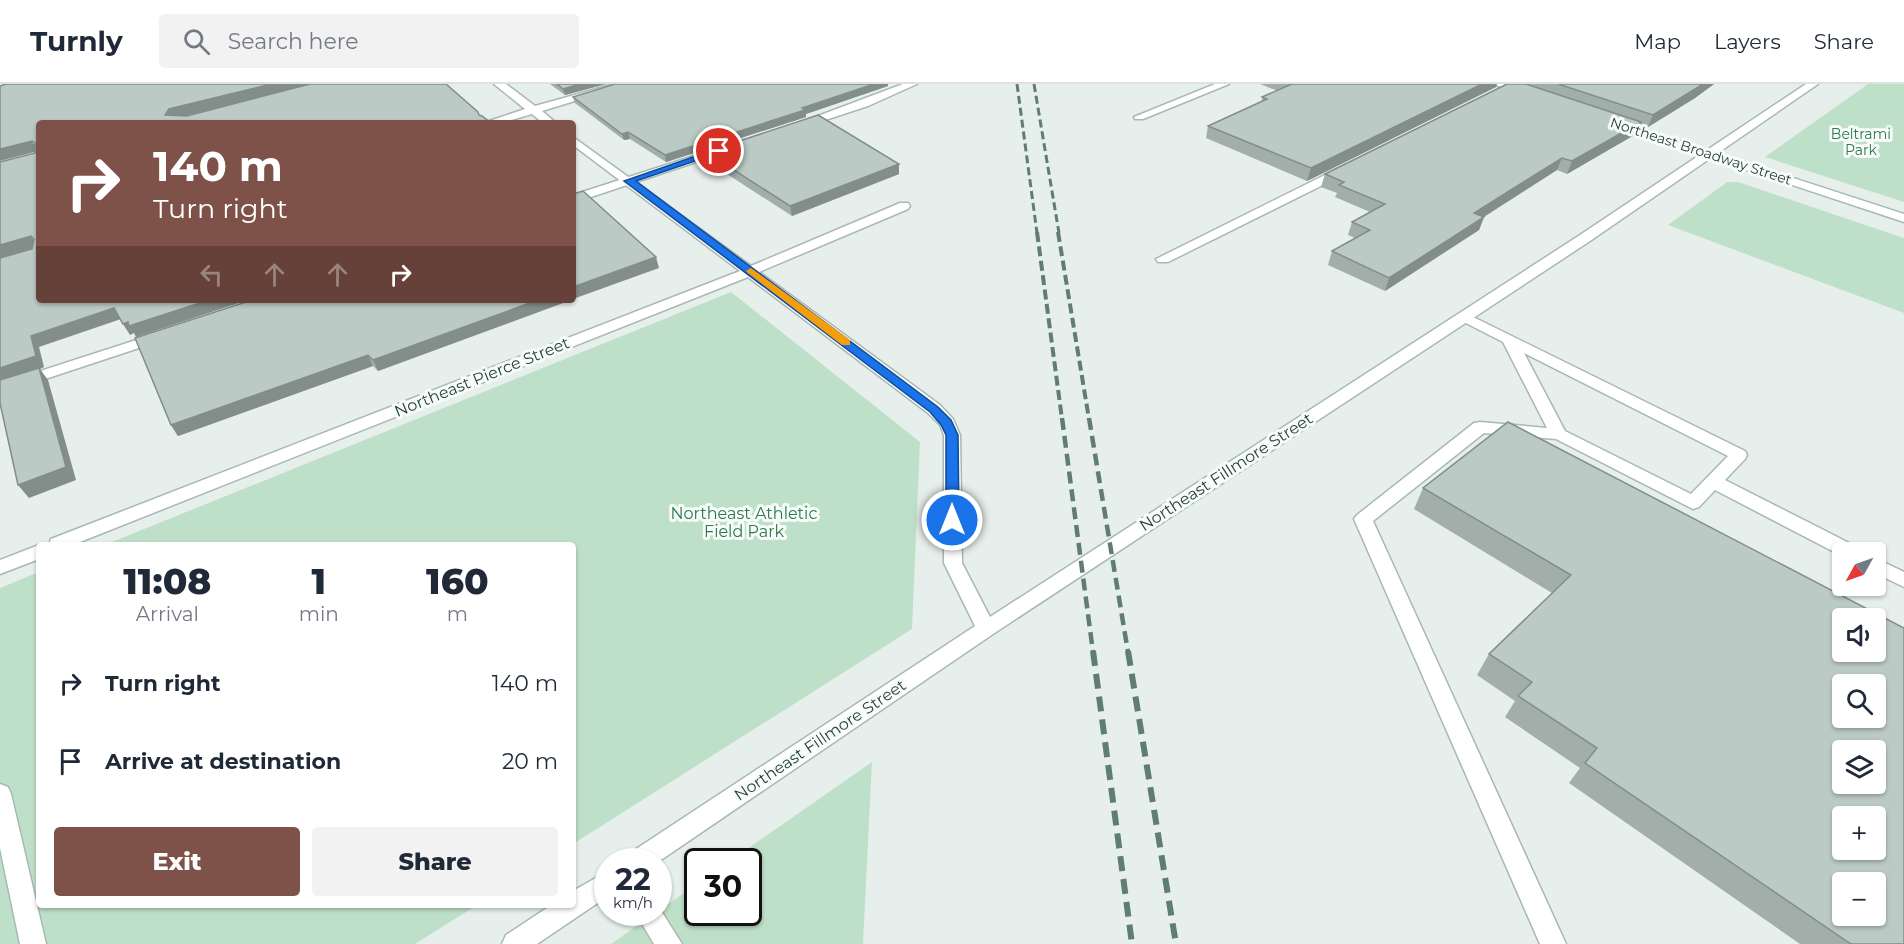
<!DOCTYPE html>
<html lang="en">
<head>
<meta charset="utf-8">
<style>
  :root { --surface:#fff; --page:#f2f2f3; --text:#1f2937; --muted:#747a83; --line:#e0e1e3; --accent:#7f5249 }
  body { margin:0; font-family:Montserrat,sans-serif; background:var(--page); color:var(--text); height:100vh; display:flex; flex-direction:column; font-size:22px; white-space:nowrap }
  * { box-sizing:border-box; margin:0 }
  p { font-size:20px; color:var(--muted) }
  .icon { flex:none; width:33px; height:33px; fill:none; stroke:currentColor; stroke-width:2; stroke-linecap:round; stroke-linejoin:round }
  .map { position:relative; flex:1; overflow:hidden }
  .drawer { position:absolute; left:36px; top:458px; width:540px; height:366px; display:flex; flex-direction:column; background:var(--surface); border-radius:6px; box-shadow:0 2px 4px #0004 }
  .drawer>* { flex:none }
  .hud { position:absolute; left:36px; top:36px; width:540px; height:183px; border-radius:6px; box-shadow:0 2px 4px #0004; background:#7f5249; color:#fff; overflow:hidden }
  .needle { width:39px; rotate:230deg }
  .buttons { position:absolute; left:1832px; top:458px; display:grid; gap:12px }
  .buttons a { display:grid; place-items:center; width:54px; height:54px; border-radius:6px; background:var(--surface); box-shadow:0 2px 4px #0004; font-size:30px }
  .speed { position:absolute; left:594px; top:764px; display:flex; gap:12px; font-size:30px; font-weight:700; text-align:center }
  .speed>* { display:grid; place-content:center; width:78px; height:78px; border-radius:50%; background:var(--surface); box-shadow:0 2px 4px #0004; line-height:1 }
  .speed small { font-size:15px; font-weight:400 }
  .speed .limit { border:3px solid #111; border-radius:9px; background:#fff; color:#111 }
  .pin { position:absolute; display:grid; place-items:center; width:51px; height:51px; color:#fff; margin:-26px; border:3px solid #fff; border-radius:50%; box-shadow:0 2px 6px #0007 }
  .me { position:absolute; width:66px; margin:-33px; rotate:0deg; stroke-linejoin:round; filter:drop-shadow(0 0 4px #0008) }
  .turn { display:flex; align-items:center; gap:21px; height:126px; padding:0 18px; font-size:27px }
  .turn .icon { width:78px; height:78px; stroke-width:2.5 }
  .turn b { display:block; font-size:42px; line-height:51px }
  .lanes { display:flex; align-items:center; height:57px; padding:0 18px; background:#0003; justify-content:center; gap:30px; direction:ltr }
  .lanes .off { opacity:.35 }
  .eta { display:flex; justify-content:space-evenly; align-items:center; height:102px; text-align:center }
  .eta b { font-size:36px; font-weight:800; line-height:42px }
  .action { display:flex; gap:12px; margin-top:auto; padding:12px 18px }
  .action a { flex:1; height:69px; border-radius:6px; background:var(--accent); color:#fff; font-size:24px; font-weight:800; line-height:69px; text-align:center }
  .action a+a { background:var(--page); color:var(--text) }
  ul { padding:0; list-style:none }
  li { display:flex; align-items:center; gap:18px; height:78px; padding:0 18px }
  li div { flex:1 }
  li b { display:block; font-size:22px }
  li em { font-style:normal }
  header { display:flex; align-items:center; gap:36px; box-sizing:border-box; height:84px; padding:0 30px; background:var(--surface); border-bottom:2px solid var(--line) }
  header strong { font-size:28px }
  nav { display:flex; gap:33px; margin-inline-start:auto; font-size:21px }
  .search { width:420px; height:54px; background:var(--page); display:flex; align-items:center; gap:15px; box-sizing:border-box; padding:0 21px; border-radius:6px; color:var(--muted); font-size:22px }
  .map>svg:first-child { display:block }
  .green { fill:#bfe0c8 }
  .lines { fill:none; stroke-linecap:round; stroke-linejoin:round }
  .service-casing { stroke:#a8b8b2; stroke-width:3 }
  .minor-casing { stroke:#a8b8b2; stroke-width:3 }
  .secondary-casing { stroke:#a4bbb3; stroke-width:3 }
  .service { fill:#fff; fill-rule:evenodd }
  .minor { fill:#fff; fill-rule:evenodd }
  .secondary { fill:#fff; fill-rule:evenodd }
  .rail-far3 { stroke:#5f7d75; stroke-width:3; stroke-dasharray:8 4; stroke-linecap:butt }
  .rail-far2 { stroke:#5f7d75; stroke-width:4; stroke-dasharray:10 4.5; stroke-linecap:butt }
  .rail-far1 { stroke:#5f7d75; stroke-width:4.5; stroke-dasharray:12 6; stroke-linecap:butt }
  .rail { stroke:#5f7d75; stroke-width:6; stroke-dasharray:15 8; stroke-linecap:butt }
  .wall { fill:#a1aea9 }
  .shaded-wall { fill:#838d89 }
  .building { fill:#bbcac4; stroke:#838d89; stroke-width:1.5; fill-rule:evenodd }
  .route { fill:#1a73e8; stroke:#114b97; stroke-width:1.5 }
  .slow { fill:#f59e0b }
  .labels { text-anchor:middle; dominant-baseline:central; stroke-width:6; stroke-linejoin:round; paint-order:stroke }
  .far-park-label { font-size:14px; fill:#2d7a4b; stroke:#f7fbf9 }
  .far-street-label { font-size:14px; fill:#24423a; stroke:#f7fbf9 }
  .street-label { font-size:16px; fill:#24423a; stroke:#f7fbf9 }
  .park-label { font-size:16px; fill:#2d7a4b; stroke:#f7fbf9 }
</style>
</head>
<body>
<header>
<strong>Turnly</strong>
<div class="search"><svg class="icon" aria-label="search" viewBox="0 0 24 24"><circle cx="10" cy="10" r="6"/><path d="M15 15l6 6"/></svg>Search here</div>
<nav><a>Map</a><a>Layers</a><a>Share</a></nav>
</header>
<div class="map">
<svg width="1904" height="860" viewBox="0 0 1904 860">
  <rect width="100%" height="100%" fill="#e6efeb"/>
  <g class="green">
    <path d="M1868,0h36v118l-139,-45z"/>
    <path d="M1727,98h11l166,56v75l-236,-88z"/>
    <path d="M731,208l189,150 -8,187 -339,215v-300h-466z"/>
    <path d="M39,488v332l438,1 -62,39h-415v-356z"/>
    <path d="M872,678l-9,182h-252l86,-60 1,28h50v-51h-18z"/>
  </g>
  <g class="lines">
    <g class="service-casing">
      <g id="service">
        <path d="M903,0h14l-49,22 -64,21h-8l-2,-2z"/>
        <path d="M728,61l4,1v4l-159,53v-8z"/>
        <path d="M1345,81l6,4 -2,3 -181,90h-10l-2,-3z"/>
        <path d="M1463,228l282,139 2,4 -2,4 -20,21 132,67 2,5h-17v4l-127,-66 -16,17 -6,2 -137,-70 -72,-6 -111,88 193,423h-26l-186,-425 3,-4 117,-92 6,-1 67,6 -44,-86 -45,-23 -2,-3zM1524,269l204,103 -37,38 -126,-63z"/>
        <path d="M161,248l5,1 2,3 -2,3 -166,55v-10z"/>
        <path d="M1875,474l29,14v15l-29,-14z"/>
        <path d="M658,822l24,38h-28l-19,-32h23z"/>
      </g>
    </g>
    <g class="minor-casing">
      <g id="minor">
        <path d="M494,0h12l29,22 79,-22h16l-88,27 14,12h-13l-11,-9 -31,9h-18l42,-14z"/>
        <path d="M1215,0h14l-86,35h-8l-1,-2z"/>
        <path d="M1806,0h12l-228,157 -597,393 -335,228 -31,-1 3,-8 345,-227 -31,-63v-128l-4,-10 -12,-12 -180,-136 -673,267h-26l2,-5 689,-268 -167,-126v-8l178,129 149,-63h8l2,3 -2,3 -149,63 181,133 13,14 7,16 2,128 28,54 590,-382z"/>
        <path d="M39,461v14l-39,15v-14z"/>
        <path d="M0,700l8,3 3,7 35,150h-26l-20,-96z"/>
        <path d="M608,787v25l-71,48h-35l4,-9 47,-31h20v-13z"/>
      </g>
    </g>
    <g class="secondary-casing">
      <g id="secondary">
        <path d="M1493,0h16l22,9 -5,3z"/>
        <path d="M1615,36l289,94v8l-293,-97 -2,-2z"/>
      </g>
    </g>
    <use href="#service" class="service"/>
    <use href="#minor" class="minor"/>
    <use href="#secondary" class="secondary"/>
    <g class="rail-far3">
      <path d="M1017,0l20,149"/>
      <path d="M1034,0l25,149"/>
    </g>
    <g class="rail-far2">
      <path d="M1037,148l25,187"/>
      <path d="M1058,148l31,187"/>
    </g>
    <g class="rail-far1">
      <path d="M1062,334l31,234"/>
      <path d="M1089,334l39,234"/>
    </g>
    <g class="rail">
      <path d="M1093,567l39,293"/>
      <path d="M1128,567l48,293"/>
    </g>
  </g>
  <g class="wall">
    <path d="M550,0h56l-41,11z"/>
    <path d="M615,0h273v2l-82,28v3l-140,45 -36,-23 -6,1 -49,-37 -2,-6z"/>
    <path d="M1260,0h237l-1,3 -189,94 -101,-43 2,-12 54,-25v-4l16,-6z"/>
    <path d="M1507,0h207l-19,14 -47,29 -8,-2 -4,9 -69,40 -10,-4 -73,47 -5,13 -94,61 -57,-26 4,-14 23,-13 -7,-3 4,-13 18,-10 -35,-15 2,-4 -16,-6 4,-13z"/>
    <path d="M706,68l193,12v10l-107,42 -85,-55z"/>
    <path d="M252,216h319l-193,71 -5,-5 -195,70 -7,-11z"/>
    <path d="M1508,338l396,522h-104l-231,-161 11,-15 -75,-51 10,-16 -38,-26 12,-21 63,-61 -138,-84 9,-21z"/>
  </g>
  <g class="shaded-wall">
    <path d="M272,0h41l-140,35 -8,-4 4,-6z"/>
    <path d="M580,0h26l-41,11 -2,-6z"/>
    <path d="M874,0h14v2l-82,28v3l-140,45 -1,-7z"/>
    <path d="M1482,0h15l-1,3 -189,94 4,-13z"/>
    <path d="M1703,0h11l-19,14 -47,29 5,-12z"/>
    <path d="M1641,38l-5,12 -69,40 5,-13z"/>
    <path d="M628,48l2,7 -6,1 -2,-6z"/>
    <path d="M32,57l6,10 -38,10v-12z"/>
    <path d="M1562,74l-5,12 -88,56 5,-13z"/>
    <path d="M899,80v10l-107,42 -2,-10z"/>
    <path d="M1484,133l-5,13 -94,61 4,-13z"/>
    <path d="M31,152l7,11 -38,11v-13z"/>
    <path d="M656,173l3,11 -86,31v-12z"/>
    <path d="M209,216h39l-112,37 -2,-4 -4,2 -7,-11z"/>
    <path d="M538,216h33l-193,71 -5,-11z"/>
    <path d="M114,224l7,11 -82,28 5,20 -4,2 8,11 28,100 -47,18 -11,-13 -18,-103v-14l31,-32z"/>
    <path d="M368,271l5,11 -195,70 -7,-11z"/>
  </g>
  <g class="building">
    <path d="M6,0h266l-103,25 -4,6 22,1 123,-32h136l32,28 1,3 3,1 9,7h-452v177h170l-80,26 -1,-4 -5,2 -9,-16 -83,28 5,20 -36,12v-110l32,-9 2,-10 -3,-3 -31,9v-83l35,-9v-10l-3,-2 -32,8v-63z"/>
    <path d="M557,0h23l-17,5z"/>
    <path d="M615,0h259l-72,24 3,2 -140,45 -37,-23 -6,2 -49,-37z"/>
    <path d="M1292,0h190l-171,84 -103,-42 59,-27 -5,-2z"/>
    <path d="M1507,0h19l115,38 -69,39 -10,-3 -88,55 10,4 -95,61 -57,-27 38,-21 -18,-8 33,-18 -46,-19 5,-3 -19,-8z"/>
    <path d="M1558,0h145l-50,31z"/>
    <path d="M818,31l81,49 -109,42 -84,-54z"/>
    <path d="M583,107l73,66 -83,30v-93z"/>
    <path d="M252,216h286l-165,60 -5,-5 -197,70 -36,-87z"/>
    <path d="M39,284l27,99 -48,18 -18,-82v-23z"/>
    <path d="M1508,338l396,206v316h-53l-266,-181 12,-15 -79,-52 14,-14 -43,-28 82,-79 -148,-87zM1842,534h33v33h-33zM1842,600h33v33h-33zM1842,666h33v33h-33zM1842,732h33v33h-33zM1842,798h33v33h-33z"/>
  </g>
  <path class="route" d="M716,65l8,2 -88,30 302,226 13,13 7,15 1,85 -2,4h-9l-2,-4v-85l-5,-10 -11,-13 -306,-231z"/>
  <path class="slow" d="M751,184l99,72v5h-8l-94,-72 -2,-2z"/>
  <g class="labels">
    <g class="far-park-label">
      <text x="1861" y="50">Beltrami<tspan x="1861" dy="16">Park</tspan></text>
    </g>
    <g class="far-street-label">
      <text transform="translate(1701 67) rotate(18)">Northeast Broadway Street</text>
    </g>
    <g class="street-label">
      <text transform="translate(482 293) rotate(-22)">Northeast Pierce Street</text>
      <text transform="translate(1226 388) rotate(-33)">Northeast Fillmore Street</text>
      <text transform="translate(820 656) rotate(-34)">Northeast Fillmore Street</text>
    </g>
    <g class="park-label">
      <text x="744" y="429">Northeast Athletic<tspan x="744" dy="18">Field Park</tspan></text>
    </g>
  </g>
</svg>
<div class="buttons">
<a><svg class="needle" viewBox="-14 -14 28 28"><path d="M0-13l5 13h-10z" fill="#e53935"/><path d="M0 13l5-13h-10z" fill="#747a83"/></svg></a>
<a><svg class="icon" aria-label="sound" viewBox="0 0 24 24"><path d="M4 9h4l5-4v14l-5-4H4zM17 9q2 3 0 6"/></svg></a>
<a><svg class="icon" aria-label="search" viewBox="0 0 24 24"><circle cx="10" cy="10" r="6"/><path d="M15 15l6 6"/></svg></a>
<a><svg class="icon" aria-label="layers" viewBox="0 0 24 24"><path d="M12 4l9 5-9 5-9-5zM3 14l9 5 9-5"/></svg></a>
<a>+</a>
<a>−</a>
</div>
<div class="speed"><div>22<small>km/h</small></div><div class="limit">30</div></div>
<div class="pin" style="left:719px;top:67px;background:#d93025"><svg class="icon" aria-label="arrive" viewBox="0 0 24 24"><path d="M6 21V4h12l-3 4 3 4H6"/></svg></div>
<svg class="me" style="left:952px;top:436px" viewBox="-20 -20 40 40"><circle r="17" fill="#1a73e8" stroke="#fff" stroke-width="3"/><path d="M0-11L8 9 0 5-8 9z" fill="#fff"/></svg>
<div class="hud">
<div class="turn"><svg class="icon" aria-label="right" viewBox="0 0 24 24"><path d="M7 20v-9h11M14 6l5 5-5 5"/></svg><div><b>140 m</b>Turn right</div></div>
<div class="lanes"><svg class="icon off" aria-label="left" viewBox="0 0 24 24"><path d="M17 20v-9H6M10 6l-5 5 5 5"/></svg><svg class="icon off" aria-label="ahead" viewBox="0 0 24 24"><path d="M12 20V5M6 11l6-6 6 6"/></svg><svg class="icon off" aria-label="ahead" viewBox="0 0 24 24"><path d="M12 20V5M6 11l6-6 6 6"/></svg><svg class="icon" aria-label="right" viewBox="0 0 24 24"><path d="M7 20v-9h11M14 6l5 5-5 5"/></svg></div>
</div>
<section class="drawer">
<div class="eta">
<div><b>11:08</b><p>Arrival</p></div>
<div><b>1</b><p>min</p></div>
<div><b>160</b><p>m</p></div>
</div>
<ul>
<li><svg class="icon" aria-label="right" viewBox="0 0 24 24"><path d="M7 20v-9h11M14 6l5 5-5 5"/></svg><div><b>Turn right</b></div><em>140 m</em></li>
<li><svg class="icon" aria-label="arrive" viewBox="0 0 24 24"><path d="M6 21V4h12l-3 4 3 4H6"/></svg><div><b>Arrive at destination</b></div><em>20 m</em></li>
</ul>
<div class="action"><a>Exit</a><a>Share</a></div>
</section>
</div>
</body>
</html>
